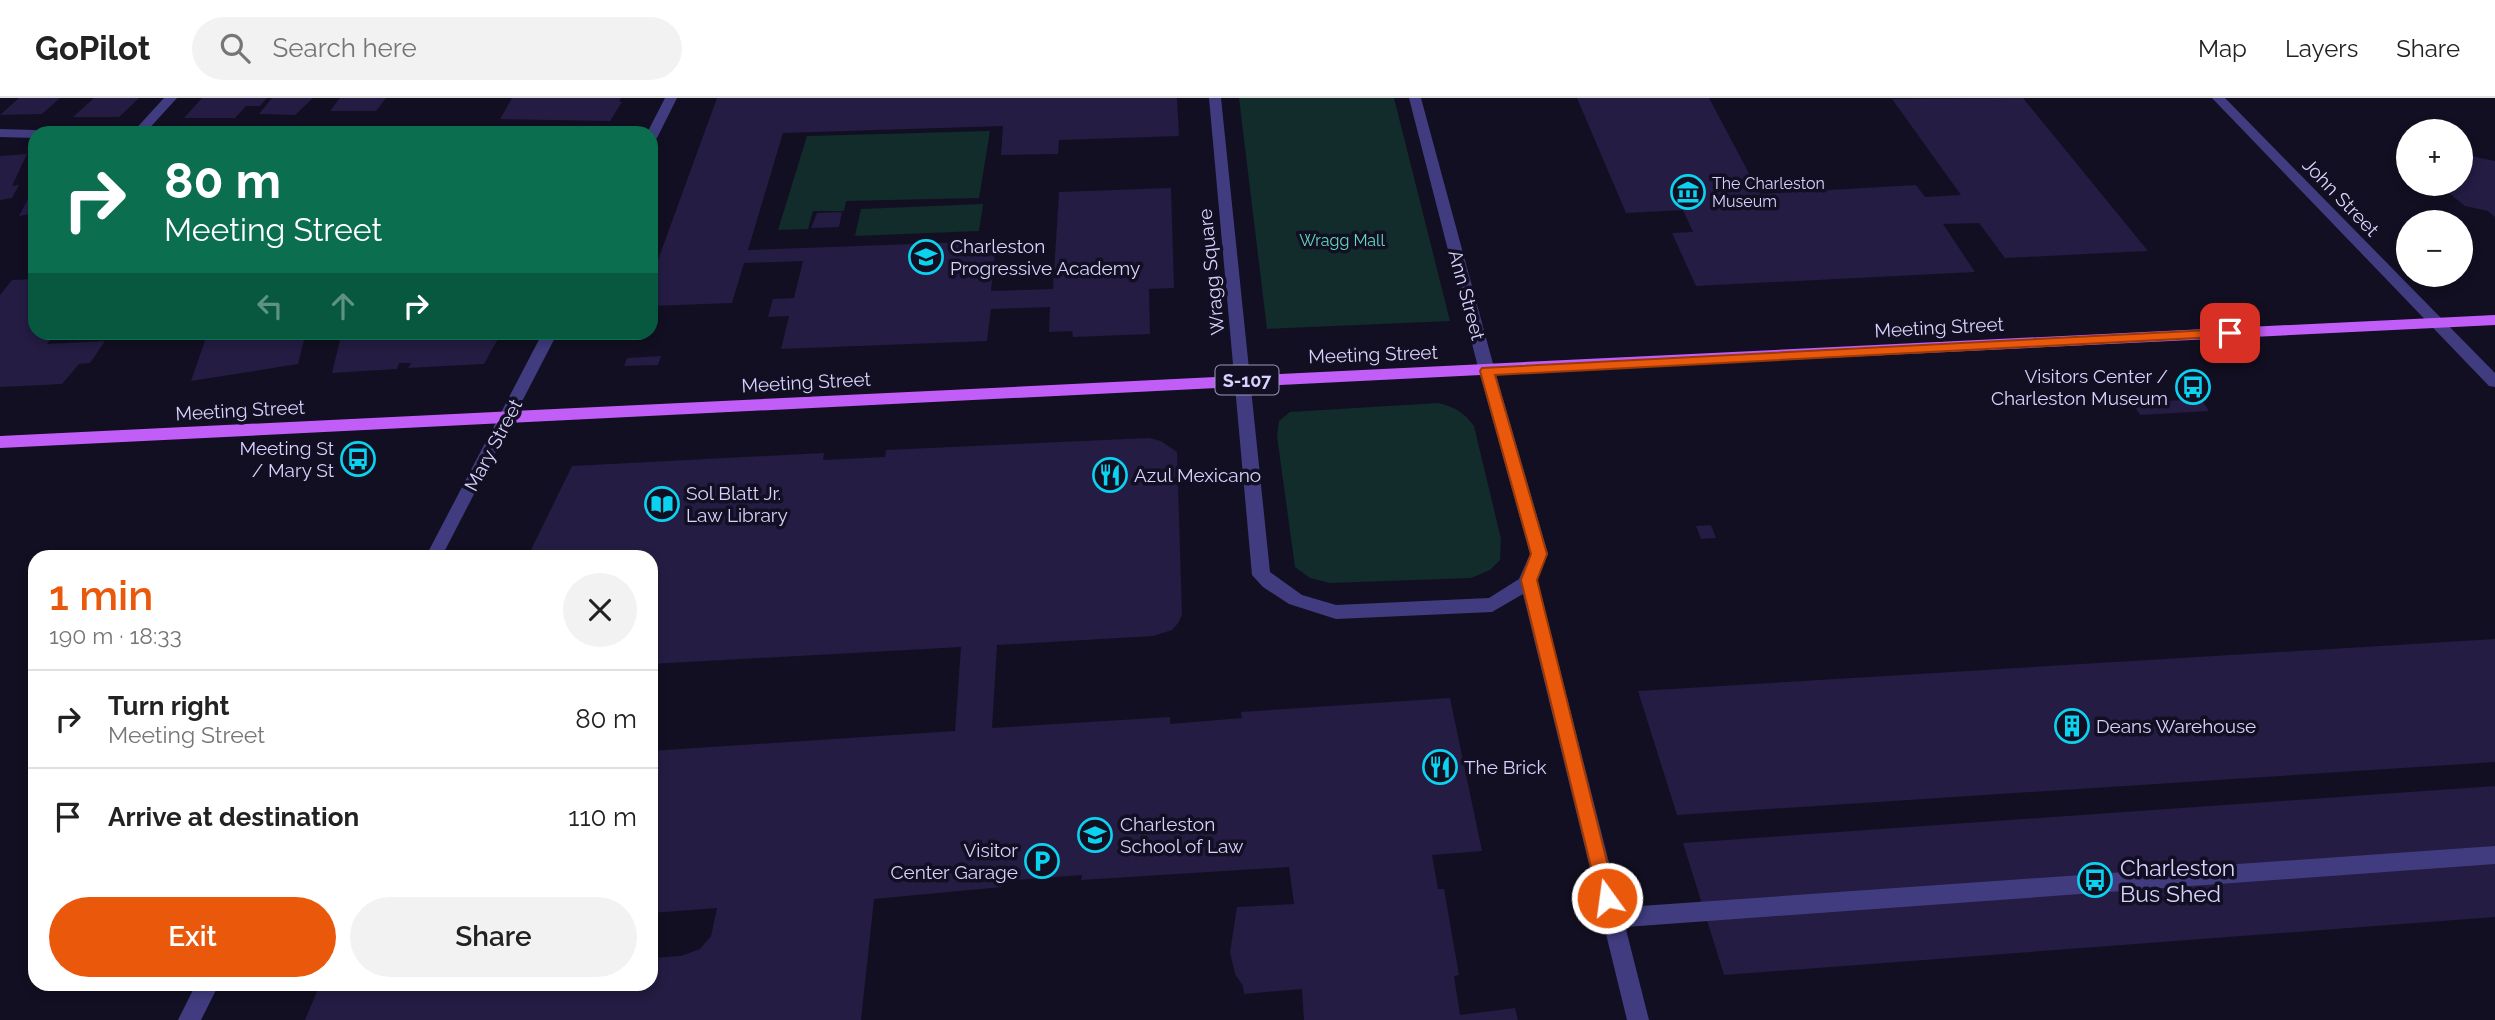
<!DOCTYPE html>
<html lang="en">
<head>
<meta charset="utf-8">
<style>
  :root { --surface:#fff; --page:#f2f2f2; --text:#222; --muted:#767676; --line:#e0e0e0; --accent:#ea580c }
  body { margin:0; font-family:Raleway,sans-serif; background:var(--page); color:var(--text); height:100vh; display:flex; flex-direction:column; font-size:26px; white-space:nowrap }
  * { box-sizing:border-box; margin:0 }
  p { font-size:23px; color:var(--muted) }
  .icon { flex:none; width:38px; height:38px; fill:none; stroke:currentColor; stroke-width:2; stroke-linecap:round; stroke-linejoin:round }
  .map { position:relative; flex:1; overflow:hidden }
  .details { position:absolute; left:28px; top:452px; width:630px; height:441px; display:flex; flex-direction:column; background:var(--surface); border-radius:21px; box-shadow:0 4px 10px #0003 }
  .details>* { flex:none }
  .guide { position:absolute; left:28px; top:28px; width:630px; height:214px; border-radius:21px; box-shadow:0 4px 10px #0003; background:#0b6e4f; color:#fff; overflow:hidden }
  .tools { position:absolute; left:2396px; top:21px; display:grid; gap:14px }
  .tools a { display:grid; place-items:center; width:77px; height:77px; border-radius:50%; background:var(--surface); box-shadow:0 4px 10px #0003; font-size:35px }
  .pin { position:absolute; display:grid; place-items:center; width:60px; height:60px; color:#fff; margin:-30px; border-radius:14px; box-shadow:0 4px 10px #0006 }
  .me { position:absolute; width:77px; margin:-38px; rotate:346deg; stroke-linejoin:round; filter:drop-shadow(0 0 5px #0008) }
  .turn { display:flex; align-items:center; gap:24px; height:147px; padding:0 21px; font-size:32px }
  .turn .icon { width:91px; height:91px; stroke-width:2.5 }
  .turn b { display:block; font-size:49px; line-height:60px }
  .lanes { display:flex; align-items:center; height:66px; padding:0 21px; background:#0003; justify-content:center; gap:35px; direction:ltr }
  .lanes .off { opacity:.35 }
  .round { display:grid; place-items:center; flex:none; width:74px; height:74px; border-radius:37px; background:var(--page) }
  .overview { display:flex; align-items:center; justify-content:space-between; height:119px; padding:0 21px }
  h1 { font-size:42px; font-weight:600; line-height:52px; color:var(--accent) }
  .button { display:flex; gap:14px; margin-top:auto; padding:14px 21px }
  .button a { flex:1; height:80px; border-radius:42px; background:var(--accent); color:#fff; font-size:28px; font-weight:600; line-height:80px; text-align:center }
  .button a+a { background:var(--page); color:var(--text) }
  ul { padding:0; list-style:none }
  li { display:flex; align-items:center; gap:21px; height:98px; padding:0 21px; border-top:2px solid var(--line) }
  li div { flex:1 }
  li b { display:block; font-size:26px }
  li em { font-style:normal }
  header { display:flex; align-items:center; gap:42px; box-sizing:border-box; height:98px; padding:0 35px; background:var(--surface); border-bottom:2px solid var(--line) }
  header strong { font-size:33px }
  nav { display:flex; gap:38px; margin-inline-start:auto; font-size:24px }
  .search { width:490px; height:63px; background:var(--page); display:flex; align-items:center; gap:18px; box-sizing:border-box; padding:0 24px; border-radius:38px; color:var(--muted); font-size:26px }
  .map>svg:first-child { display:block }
  .green { fill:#122b2b }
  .building { fill:#241c42 }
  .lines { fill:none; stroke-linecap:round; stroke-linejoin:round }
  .lane { fill:#403c7f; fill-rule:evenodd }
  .street { fill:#403c7f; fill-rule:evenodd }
  .primary { fill:#c25ef8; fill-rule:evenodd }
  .route { fill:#ea580c; stroke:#983908; stroke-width:2 }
  .labels { text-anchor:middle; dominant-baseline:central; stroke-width:7; stroke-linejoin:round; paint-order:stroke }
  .far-poi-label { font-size:16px; fill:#d7d1fd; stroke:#120f22; text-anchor:start }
  .far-park-label { font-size:16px; fill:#61dabe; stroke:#120f22 }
  .shield { fill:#120f22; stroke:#9c97bb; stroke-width:2 }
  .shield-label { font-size:18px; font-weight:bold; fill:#d7d1fd }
  .street-label { font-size:19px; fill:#d7d1fd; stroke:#120f22 }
  .poi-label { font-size:19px; fill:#d7d1fd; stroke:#120f22; text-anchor:start }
  .near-poi-label { font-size:23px; fill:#d7d1fd; stroke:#120f22; text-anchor:start }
</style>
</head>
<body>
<header>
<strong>GoPilot</strong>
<div class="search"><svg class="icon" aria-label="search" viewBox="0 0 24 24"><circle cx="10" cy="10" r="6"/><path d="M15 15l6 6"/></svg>Search here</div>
<nav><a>Map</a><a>Layers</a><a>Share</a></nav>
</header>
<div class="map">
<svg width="2495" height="922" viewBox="0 0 2495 922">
  <rect width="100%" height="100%" fill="#120f22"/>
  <g class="green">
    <path d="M1239,0h155l56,223 -183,8z"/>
    <path d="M990,33l-11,67 -133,3 -2,10h-31l-5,18 -30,1 29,-94z"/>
    <path d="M983,106l-4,27 -124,5 6,-27z"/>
    <path d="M1438,305c16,4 26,9 36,23l27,113 -1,21 -10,10 -19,8 -141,5 -20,-5 -15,-11 -18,-131 2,-15 11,-9z"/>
  </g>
  <g class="building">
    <path d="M19,0h41l-18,16 -42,1z"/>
    <path d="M94,0h45l-20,19h-46z"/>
    <path d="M202,0h65l-7,8h-14l-11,12h-51z"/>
    <path d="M272,0h41l-18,17 -36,-1z"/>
    <path d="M340,0h46l-10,13h-46z"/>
    <path d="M512,0h109l-2,3 3,1 -12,19 -110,-2z"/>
    <path d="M717,0h460l2,38 -120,4 -1,14 -57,1 2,-29 -220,7 -35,117 248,-9 -5,50 62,-2 6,-97 112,-4 3,100 -25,1 1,45 -77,3 -1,-6 -23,1 1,-25 -59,2 -4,32 -206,8 8,-33 -21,1 5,-18 21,-1 9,-37 -59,2 -12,40 -81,3v-27z"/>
    <path d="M1577,0h132l51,96 156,-9 9,12 36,-2 -69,-96 131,-1 125,153 -143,7 -26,-35 -36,1 32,48 -279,14 -24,-53 21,-1 -10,-22 -57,3z"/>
    <path d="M27,56l-15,32 7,-1 -7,13 -12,2v-44z"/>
    <path d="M2471,58l24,5v56l-7,-6 -23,-5 -16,-13 4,-7 7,-2v-27z"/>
    <path d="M35,86v29l-16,3 11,-21z"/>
    <path d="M842,114l-3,15 -28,1 6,-15z"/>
    <path d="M35,181v53h21l-9,12 58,-3 -15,22 -11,1 -17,20 -62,3v-92l12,-15z"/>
    <path d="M208,234h98l-8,32 -107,17z"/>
    <path d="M342,234h153l-2,5h6l-15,27 -76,4 3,-5h-12l-2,6 -65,4z"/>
    <path d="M661,258l-3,9 -34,1 3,-8z"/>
    <path d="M2201,301l8,12 -69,4 -8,-12z"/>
    <path d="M1149,340l12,3 16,11 5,162 -3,8 -7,8 -19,6 -156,9 -5,83 178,-11v7l72,-6 -1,-6 209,-14 32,153 -50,4 6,34h6l15,86 -5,1 6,39 55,-7 3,12h-214l-2,-31 -58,5 -1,-8 -8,-12 -5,-22 7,-45 57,-3 -5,-37 -208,13 1,-5 -81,6 1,6 -128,12 -13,121h-556l15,-36h331v-26l30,-2 19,-7 11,-13 6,-28 -66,5v-162l304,-20 6,-84 -310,17v-108h-123l44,-90 252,-13 -1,7 62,-3 1,-7z"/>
    <path d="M1711,427l5,13 -15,1 -5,-13z"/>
    <path d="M2495,541v123l-818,53 -39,-124z"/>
    <path d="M2495,688v131l-771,58 -41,-132z"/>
  </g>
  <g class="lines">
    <path class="lane" d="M2495,748v18l-883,64 -8,-3 -3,-7 3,-7 8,-3z"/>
    <g class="street">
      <path d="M164,0h13l-32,35h-13z"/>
      <path d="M665,0h12l-20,40 -6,4v-9h-4z"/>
      <path d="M1209,0h12l49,474 32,23 34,10 153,-7 30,-19 11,-25 -51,-183 -70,-273h12l74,273 53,183 -11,25 112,441h-22l-104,-426 -31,18 -156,7 -47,-15 -26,-17 -11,-12z"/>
      <path d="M2212,0h13l270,275v14l-6,-1z"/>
      <path d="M0,31l35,1 6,3h-6v5l-35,-1z"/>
      <path d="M543,234h15l-116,224h-16z"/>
      <path d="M196,886h23l-18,36h-23z"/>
    </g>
    <path class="primary" d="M2495,217v10l-2495,123v-12z"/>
  </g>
  <path class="route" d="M2230,231l5,1v6l-740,39 52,179 -10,26 79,318 -2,6 -7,2 -7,-2 -79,-324 10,-26 -51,-183 2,-3z"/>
  <defs>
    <g id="museum-ring" transform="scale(1.75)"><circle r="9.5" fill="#120f22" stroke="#0bd3ef" stroke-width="1.5"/><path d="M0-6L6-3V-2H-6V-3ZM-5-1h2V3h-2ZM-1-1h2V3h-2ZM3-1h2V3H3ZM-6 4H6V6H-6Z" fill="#0bd3ef"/></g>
    <g id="school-ring" transform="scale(1.75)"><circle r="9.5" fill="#120f22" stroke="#0bd3ef" stroke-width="1.5"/><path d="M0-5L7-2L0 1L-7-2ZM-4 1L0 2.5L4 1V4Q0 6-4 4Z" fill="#0bd3ef"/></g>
    <g id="bus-ring" transform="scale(1.75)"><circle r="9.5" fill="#120f22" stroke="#0bd3ef" stroke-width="1.5"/><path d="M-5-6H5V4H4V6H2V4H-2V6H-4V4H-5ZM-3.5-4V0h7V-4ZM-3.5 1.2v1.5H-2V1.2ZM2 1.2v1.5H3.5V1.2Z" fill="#0bd3ef"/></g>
    <g id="restaurant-ring" transform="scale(1.75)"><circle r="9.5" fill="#120f22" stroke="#0bd3ef" stroke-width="1.5"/><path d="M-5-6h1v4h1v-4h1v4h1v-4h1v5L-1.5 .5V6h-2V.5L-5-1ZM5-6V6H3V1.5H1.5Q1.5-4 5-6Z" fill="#0bd3ef"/></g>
    <g id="library-ring" transform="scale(1.75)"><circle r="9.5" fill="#120f22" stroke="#0bd3ef" stroke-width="1.5"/><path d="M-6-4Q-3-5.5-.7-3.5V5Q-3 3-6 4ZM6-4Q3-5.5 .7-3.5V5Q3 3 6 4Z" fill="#0bd3ef"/></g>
    <g id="building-ring" transform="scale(1.75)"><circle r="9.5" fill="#120f22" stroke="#0bd3ef" stroke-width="1.5"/><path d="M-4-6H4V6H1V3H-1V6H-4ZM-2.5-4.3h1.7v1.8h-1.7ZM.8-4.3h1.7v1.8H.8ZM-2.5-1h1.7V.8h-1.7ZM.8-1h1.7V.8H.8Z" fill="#0bd3ef"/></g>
    <g id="university-ring" transform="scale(1.75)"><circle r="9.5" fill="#120f22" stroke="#0bd3ef" stroke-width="1.5"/><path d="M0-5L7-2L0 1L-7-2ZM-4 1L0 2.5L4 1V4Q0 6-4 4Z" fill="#0bd3ef"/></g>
    <g id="parking-ring" transform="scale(1.75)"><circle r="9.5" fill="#120f22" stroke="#0bd3ef" stroke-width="1.5"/><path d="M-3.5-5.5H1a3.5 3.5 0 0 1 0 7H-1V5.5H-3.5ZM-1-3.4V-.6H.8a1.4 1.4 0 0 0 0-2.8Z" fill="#0bd3ef"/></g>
  </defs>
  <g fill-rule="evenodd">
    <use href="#museum-ring" x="1688" y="94"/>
    <use href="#school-ring" x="926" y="159"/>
    <use href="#bus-ring" x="2193" y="289"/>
    <use href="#bus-ring" x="358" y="361"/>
    <use href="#restaurant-ring" x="1110" y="377"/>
    <use href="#library-ring" x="662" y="406"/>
    <use href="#building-ring" x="2072" y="628"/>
    <use href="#restaurant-ring" x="1440" y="669"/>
    <use href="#university-ring" x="1095" y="737"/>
    <use href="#parking-ring" x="1042" y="763"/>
    <use href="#bus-ring" x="2095" y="782"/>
  </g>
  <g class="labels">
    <g class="far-poi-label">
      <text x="1712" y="85">The Charleston<tspan x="1712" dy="18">Museum</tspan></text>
    </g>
    <g class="far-park-label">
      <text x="1342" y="142">Wragg Mall</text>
    </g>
    <rect class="shield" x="1215.5" y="267.5" width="63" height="29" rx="5"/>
    <g class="shield-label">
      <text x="1247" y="282">S-107</text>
    </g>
    <g class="street-label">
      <text transform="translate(2341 99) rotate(46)">John Street</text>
      <text transform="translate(1211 174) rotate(-96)">Wragg Square</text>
      <text transform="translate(1467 197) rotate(75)">Ann Street</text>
      <text transform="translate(1939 229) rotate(-3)">Meeting Street</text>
      <text transform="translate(1373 256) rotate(-2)">Meeting Street</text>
      <text transform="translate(806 284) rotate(-3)">Meeting Street</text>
      <text transform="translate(240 312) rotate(-3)">Meeting Street</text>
      <text transform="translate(493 347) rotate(-62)">Mary Street</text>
    </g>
    <g class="poi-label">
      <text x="950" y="148">Charleston<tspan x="950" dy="22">Progressive Academy</tspan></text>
      <text x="2168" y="278" text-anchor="end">Visitors Center /<tspan x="2168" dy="22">Charleston Museum</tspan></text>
      <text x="334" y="350" text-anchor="end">Meeting St<tspan x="334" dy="22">/ Mary St</tspan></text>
      <text x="1134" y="377">Azul Mexicano</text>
      <text x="686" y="395">Sol Blatt Jr.<tspan x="686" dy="22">Law Library</tspan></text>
      <text x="2096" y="628">Deans Warehouse</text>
      <text x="1464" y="669">The Brick</text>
      <text x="1120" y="726">Charleston<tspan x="1120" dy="22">School of Law</tspan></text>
      <text x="1018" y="752" text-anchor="end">Visitor<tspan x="1018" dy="22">Center Garage</tspan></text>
    </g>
    <g class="near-poi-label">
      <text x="2120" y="769">Charleston<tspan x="2120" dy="26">Bus Shed</tspan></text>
    </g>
  </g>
</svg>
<div class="tools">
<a>+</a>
<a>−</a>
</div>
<div class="pin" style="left:2230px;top:235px;background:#d93025"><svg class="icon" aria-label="arrive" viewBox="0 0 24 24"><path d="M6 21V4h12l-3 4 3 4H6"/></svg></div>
<svg class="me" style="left:1607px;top:800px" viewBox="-20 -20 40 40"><circle r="17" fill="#ea580c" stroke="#fff" stroke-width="3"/><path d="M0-11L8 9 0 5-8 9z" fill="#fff"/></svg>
<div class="guide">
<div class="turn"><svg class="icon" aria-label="right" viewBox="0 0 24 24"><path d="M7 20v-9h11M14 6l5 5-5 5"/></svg><div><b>80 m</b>Meeting Street</div></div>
<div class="lanes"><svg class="icon off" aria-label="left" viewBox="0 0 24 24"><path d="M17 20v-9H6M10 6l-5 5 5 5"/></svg><svg class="icon off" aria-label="ahead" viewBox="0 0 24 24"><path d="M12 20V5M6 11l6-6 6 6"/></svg><svg class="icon" aria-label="right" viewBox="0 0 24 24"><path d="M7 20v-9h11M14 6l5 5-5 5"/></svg></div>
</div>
<section class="details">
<div class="overview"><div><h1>1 min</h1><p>190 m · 18:33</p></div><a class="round"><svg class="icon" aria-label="close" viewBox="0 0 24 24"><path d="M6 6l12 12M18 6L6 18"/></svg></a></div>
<ul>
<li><svg class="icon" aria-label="right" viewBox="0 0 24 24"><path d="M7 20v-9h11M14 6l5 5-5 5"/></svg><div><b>Turn right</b><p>Meeting Street</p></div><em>80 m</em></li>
<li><svg class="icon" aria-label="arrive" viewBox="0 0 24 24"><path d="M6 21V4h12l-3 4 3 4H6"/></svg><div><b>Arrive at destination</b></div><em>110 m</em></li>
</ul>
<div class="button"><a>Exit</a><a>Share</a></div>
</section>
</div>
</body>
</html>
